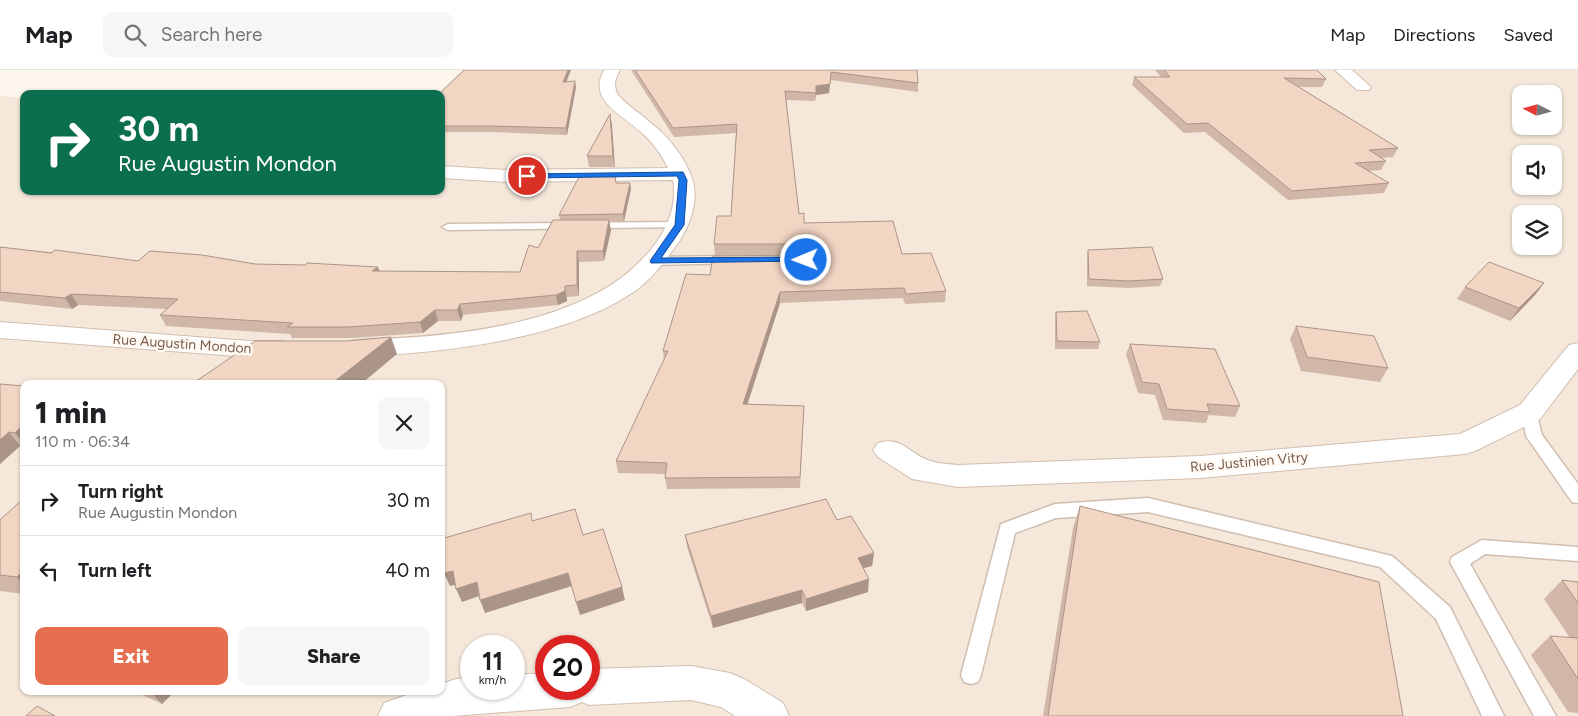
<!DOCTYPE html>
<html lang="en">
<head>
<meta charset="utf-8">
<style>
  :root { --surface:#fff; --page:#f6f6f6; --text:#202124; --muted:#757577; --line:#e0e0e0; --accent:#e76f51 }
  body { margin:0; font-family:Figtree,sans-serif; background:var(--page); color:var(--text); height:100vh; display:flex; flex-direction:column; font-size:19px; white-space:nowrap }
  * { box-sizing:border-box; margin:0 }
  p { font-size:16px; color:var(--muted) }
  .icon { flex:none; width:28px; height:28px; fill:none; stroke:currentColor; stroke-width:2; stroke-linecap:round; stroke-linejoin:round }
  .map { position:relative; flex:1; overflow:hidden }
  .drawer { position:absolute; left:20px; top:310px; width:425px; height:315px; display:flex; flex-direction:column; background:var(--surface); border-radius:10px; box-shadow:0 1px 4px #0004 }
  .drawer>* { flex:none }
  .banner { position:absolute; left:20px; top:20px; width:425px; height:105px; border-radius:10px; box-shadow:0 1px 4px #0004; background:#0b6e4f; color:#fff; overflow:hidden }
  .needle { width:32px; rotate:276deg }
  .fabs { position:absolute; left:1512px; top:15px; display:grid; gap:10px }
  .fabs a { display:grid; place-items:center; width:50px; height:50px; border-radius:10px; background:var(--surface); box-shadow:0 1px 4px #0004; font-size:25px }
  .speed { position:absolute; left:460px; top:565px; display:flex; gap:10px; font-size:25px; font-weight:700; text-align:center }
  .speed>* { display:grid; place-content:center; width:65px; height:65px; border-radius:50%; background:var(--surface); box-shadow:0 1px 4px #0004; line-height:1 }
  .speed small { font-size:12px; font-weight:400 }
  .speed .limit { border:8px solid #d22; background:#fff; color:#111 }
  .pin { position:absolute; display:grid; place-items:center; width:42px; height:42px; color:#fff; margin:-21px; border:2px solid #fff; border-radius:50%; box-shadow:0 1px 5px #0007 }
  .me { position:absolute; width:55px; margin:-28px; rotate:269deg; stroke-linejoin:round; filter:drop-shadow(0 0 4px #0008) }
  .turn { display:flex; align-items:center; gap:18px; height:105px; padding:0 15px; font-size:22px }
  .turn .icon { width:65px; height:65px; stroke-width:2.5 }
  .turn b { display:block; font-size:35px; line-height:42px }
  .round { display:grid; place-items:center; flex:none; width:52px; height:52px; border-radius:10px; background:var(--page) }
  .head { display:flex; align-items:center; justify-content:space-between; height:85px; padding:0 15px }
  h1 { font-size:30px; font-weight:800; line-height:38px }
  .cta { display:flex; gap:10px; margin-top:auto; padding:10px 15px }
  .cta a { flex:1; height:58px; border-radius:10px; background:var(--accent); color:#fff; font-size:20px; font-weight:800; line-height:58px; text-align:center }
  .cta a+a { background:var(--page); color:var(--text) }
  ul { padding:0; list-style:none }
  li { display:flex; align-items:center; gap:15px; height:70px; padding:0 15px; border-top:1px solid var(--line) }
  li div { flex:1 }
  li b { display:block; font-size:19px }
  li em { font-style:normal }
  header { display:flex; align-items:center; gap:30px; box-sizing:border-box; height:70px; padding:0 25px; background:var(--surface); border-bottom:1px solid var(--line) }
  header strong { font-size:24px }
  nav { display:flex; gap:28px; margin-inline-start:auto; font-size:18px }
  .search { width:350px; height:45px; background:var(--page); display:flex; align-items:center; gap:12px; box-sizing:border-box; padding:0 18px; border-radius:10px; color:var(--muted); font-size:19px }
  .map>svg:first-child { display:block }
  .residential { fill:#f5e8da; fill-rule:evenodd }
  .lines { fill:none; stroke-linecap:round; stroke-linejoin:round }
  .service-casing { stroke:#d1beb0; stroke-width:3 }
  .minor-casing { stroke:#d1beb0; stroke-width:2 }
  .service { fill:#fff; fill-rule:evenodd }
  .minor { fill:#fff; fill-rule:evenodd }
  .wall { fill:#d1b7a8 }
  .shaded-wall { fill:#aa9588 }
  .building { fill:#f3d5c3; stroke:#aa9588 }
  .route { fill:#1a73e8; stroke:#114b97 }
  .labels { text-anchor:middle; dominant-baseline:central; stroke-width:5; stroke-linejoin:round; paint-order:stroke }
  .street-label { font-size:14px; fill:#7a5c4d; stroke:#fffaf3 }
</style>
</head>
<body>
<header>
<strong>Map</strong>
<div class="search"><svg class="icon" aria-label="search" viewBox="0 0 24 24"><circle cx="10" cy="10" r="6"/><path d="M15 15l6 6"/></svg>Search here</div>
<nav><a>Map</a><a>Directions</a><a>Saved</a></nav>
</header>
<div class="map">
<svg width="1578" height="646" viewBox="0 0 1578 646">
  <rect width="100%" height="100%" fill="#fdf6ec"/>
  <path class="residential" d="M463,0h1115v646h-1578v-620l24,2v93h417v-97h-4zM1521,24h33v32h-33zM1521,84h33v32h-33zM1521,144h33v32h-33zM24,314h417v307h-417zM471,576h43v43h-43zM546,576h43v43h-43z"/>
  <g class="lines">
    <g class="service-casing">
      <g id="service">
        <path d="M679,152l4,1 2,2 -2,2 -235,3 -6,-3 6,-3z"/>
        <path d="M732,186l4,1 2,3 -2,3 -82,2 -6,-4 6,-4z"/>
        <path d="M1530,337l5,1 7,27 36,49v19l-6,-1 -46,-66 -4,-24 3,-4z"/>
        <path d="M1148,428l244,58 58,51 54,109h-22l-46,-97 -56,-52 -232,-55 -92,6 -41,15 -34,142 -3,7 -7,2 -7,-2 -3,-7 40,-151 54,-20z"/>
        <path d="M1482,470l96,7v14l-93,-7 -15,10 86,152h-22l-84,-154 2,-5z"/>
      </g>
    </g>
    <g class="minor-casing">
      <g id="minor">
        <path d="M604,0h16c-5,9 -7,15 -2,25 10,11 23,19 34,29 17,13 33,34 40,54 8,23 -3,50 -16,68 -11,15 -22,30 -37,42 -68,51 -200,66 -283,68l-9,-2 -4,-6 4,-6 9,-2c94,-3 239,-13 299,-96 14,-19 22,-40 18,-64l-166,2 -66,-4v-12l66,4 161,-2c-6,-13 -15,-25 -26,-35 -19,-18 -55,-32 -38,-63z"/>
        <path d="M1335,0h17l19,17 -2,3h-12z"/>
        <path d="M0,252l249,19h31l9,2 4,6 -4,6 -9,2h-31l-249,-19z"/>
        <path d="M1578,273v26l-38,50 -65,32 -10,3 -265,24 -242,9 -46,-8 -34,-22 -5,-7 5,-7c24,-8 32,12 53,18 8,3 18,3 27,4l242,-9 260,-22 60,-29 49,-60z"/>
        <path d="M691,596l39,7 14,6 39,24 6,13h-54l-14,-9 -30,-7 -102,5 -7,-3 -12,5 -117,9h-75l6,-13 34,-12h23v-7l15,-5 15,-1v11h43v-14l32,-2v16h43v-20z"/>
      </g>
    </g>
    <use href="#service" class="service"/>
    <use href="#minor" class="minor"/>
  </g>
  <g class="wall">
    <path d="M631,0h286l1,13v9l-87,-12 -2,13 -13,2 -1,6 -29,-1 13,114 5,9 98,31 44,37 -1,11 -40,2 -2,-6 -123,5 -33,101 57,2 -4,82 -133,1 -2,-11 1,-4 -48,-1 -2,-12 48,-100 -1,-10 47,-76 97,-20h-92l-1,-11 17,-28 5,-83 -62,4z"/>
    <path d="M1155,0h162l9,9 -4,8h-23l99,61 -5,9 -12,1 5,3 -5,9 -12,1 20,12 -5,10 -96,7 -83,-68 -21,1 -52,-48 2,-8h27z"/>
    <path d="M566,12l10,5 -9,48 -75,-3h-51v-38z"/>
    <path d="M610,44l5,53h-26l-2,-11z"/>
    <path d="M616,113l15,6 -7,32h-15l2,9 -7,31 -25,1v34l-12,1v4l-9,4 -95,10 -2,6h-23l-15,12 -70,5h-61l-2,-4 -124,-8 -6,-11 7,-6 -89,-4 -6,4 -72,-8v-54l138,14 240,6 1,4 141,1 40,-52 -1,-5z"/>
    <path d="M1088,180l75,29 -3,7 -33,2 -40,-2v-29z"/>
    <path d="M1544,213l-9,12 -25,26 -53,-22 8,-12z"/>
    <path d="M1056,242l44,30 -2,7h-43v-30z"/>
    <path d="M1296,256l92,42 -8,14 -79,-11 -11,-32z"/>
    <path d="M1130,274l110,62 -5,11 -26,-2 -3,8 -43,-3 -8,-25 -17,-2 -12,-39z"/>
    <path d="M0,314l24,2v60h-4l-20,18z"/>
    <path d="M24,428v96l-24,-3v-71z"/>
    <path d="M1080,436l323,210h-360l30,-188z"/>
    <path d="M837,450l37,33 -2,13 -8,2 4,24 -62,19 -4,-8 -89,25 -26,-81 -2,-12z"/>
    <path d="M1562,510l16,2v131l-10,-1 -37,-57 19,-19 20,2 -26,-39z"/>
    <path d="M134,621h41l-13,13z"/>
  </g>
  <g class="shaded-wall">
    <path d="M568,0h3l-7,18 -1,-6z"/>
    <path d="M831,2l-2,21 -13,2 -1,6 1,-15z"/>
    <path d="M575,11l1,6 -9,48 -1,-7z"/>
    <path d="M610,44l2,11 3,42 -2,-11z"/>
    <path d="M630,113l1,6 -7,32 -1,-7z"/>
    <path d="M609,150l2,10 -7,31 -1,-10z"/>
    <path d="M577,181l2,11v34l-2,-11z"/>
    <path d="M378,197l4,11 -10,-7z"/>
    <path d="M1544,213l-9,12 -25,26 9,-13z"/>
    <path d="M565,216l2,15 -9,4 -2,-10z"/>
    <path d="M780,222v11l-36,112 -1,-11z"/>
    <path d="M71,224l7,11 -6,4 -7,-11z"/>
    <path d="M460,234l3,11 -2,6 -4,-11z"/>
    <path d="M435,240l3,11 -15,12 -3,-11z"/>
    <path d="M391,267l6,17 -36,30h-30z"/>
    <path d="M24,354v20l-9,-11z"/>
    <path d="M9,362l11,14 -20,18v-24z"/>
    <path d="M874,483l-2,13 -15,4 1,-12z"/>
    <path d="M24,500v15l-7,-8z"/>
    <path d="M453,501l6,13 -9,2 -6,-13z"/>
    <path d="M568,503l4,13 -87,27 -5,-13z"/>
    <path d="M869,509l-1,13 -62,19v-12z"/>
    <path d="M477,512l5,13 -20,7 -6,-13z"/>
    <path d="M622,517l3,13 -45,15 -4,-13z"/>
    <path d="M802,520v13l-89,25 -2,-12z"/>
    <path d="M152,621h23l-13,13 -11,-12z"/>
  </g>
  <g class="building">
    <path d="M464,0h104l-5,12 12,-1 -9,47 -75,-2h-50v-32h-2z"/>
    <path d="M635,0h282l1,13 -87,-11 -1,12 -14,2v7l-31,-2 14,123 5,-1v10l89,-2 9,33 29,-1 15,38 -40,3 -2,-6 -124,4 -37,112 61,2 -4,71 -135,1 2,-15 -51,-2 52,-110h-5l23,-77 24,1 3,-19 97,-1 4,-4 -2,-5 -6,-2h-92l3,-28h14l6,-92 -64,4z"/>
    <path d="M1164,0h153l9,9 -42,-1 114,70 -29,2 17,11 -31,2 34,20 -97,8 -84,-68 -21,1 -53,-47h36z"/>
    <path d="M610,44l3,42h-26z"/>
    <path d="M615,106l1,7h14l-7,31 -64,1 20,-38z"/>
    <path d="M553,150h56l-6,31h-26v34l-12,1v5l-9,4 -96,9 -3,6h-22l-15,12 -72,5h-61l6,-4 -133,-8 18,-16 -107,-5 -6,4 -65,-6v-45l51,6 4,-3 83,11 12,-10 52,4 53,9 50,1 2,-2 71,4 -6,4 148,1 9,-27 9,3z"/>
    <path d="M1152,177l11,32 -34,2 -40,-2 -1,-29z"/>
    <path d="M1489,192l55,21 -25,25 -54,-21z"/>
    <path d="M1087,241l13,31 -43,-1 -1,-29z"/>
    <path d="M1296,256l78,10 14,32 -81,-11z"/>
    <path d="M391,267l-60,47h-139l63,-43h91z"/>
    <path d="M1130,274l85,5 25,57 -33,-2 3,8 -43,-3 -8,-25 -17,-2z"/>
    <path d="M0,314l24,2v38l-9,9 -6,-1 -9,8z"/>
    <path d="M24,428v72l-7,7 -17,-2v-55z"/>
    <path d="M826,429l11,21 14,-4 23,37 -16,5 11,21 -63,20 -4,-9 -91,26 -26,-81z"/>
    <path d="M1080,436l299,76 24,134h-355z"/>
    <path d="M575,439l8,26 20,-6 19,58 -46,15 -8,-29 -88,27 -3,-18 -21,7 -3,-18 -9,2 -3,-20v-14l90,-26 1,8z"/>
    <path d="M1562,510l16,2v21z"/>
    <path d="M1550,566l28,2v41z"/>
    <path d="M37,636l18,10h-29z"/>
  </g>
  <path class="route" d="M683,102l4,8 -3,45 -23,33 145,-1 5,3 -1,1 -159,2 -1,-2 25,-36 4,-45 -2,-4 -150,2 -4,-2 4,-2z"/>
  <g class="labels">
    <g class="street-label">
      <text transform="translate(182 274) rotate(4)">Rue Augustin Mondon</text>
      <text transform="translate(1249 392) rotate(-5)">Rue Justinien Vitry</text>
    </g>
  </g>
</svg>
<div class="fabs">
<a><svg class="needle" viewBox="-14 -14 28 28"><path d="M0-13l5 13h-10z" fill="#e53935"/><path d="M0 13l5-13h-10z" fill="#757577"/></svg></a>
<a><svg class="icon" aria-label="sound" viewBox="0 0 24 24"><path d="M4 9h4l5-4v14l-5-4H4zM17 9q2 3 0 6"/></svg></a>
<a><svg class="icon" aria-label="layers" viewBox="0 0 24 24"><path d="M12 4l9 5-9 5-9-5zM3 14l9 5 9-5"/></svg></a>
</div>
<div class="speed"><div>11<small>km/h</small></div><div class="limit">20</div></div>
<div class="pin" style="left:527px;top:106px;background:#d93025"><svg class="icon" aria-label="arrive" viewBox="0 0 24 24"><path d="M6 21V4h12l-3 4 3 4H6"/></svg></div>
<svg class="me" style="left:806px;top:190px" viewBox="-20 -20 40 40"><circle r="17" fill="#1a73e8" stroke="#fff" stroke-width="3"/><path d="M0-11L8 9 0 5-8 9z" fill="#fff"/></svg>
<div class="banner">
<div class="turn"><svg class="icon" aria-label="right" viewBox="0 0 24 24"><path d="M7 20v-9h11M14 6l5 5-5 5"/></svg><div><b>30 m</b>Rue Augustin Mondon</div></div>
</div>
<section class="drawer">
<div class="head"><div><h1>1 min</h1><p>110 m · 06:34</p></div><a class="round"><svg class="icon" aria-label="close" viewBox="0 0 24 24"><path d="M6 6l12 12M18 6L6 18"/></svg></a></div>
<ul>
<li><svg class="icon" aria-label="right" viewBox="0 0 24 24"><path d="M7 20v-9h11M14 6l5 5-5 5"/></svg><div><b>Turn right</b><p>Rue Augustin Mondon</p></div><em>30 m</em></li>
<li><svg class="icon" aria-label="left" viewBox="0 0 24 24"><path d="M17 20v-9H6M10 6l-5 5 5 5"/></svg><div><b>Turn left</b></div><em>40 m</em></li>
</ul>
<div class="cta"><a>Exit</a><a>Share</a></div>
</section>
</div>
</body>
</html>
